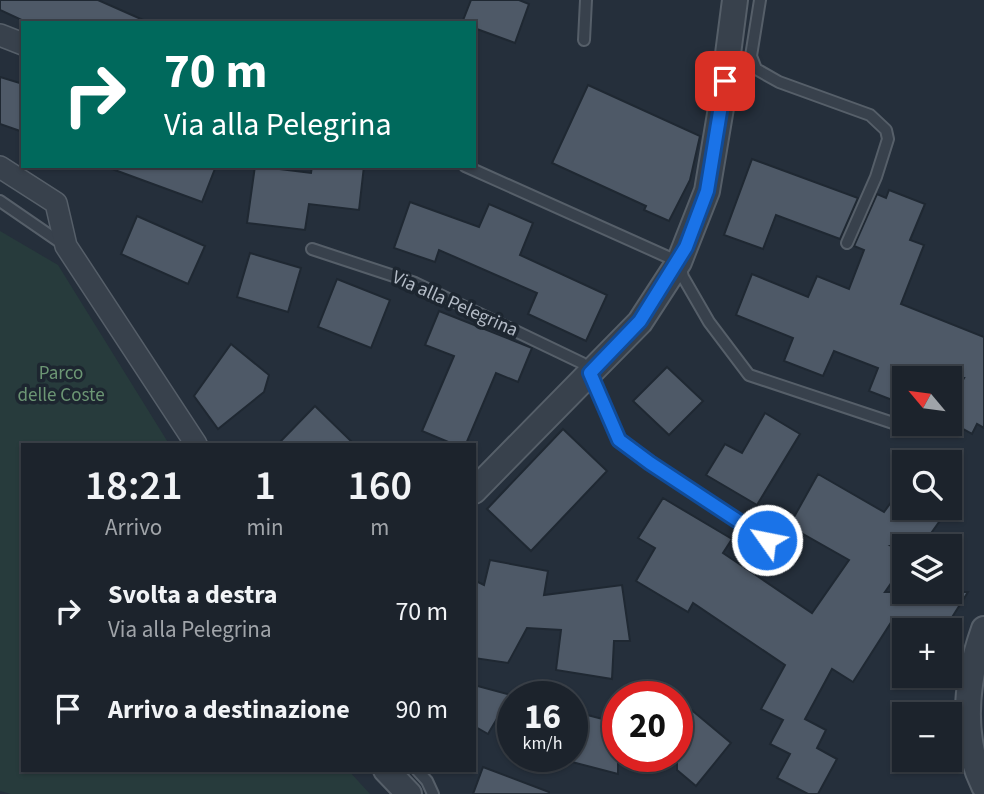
<!DOCTYPE html>
<html lang="it">
<head>
<meta charset="utf-8">
<style>
  :root { --surface:#1c232c; --page:#252b34; --text:#f1f3f6; --muted:#a0a4a9; --line:#3a4048 }
  body { margin:0; font-family:"Source Sans 3",sans-serif; background:var(--page); color:var(--text); height:100vh; display:flex; flex-direction:column; font-size:26px; white-space:nowrap }
  * { box-sizing:border-box; margin:0 }
  p { font-size:23px; color:var(--muted) }
  .icon { flex:none; width:38px; height:38px; fill:none; stroke:currentColor; stroke-width:2; stroke-linecap:round; stroke-linejoin:round }
  .map { position:relative; flex:1; overflow:hidden }
  .panel { position:absolute; left:21px; top:443px; width:455px; height:329px; display:flex; flex-direction:column; background:var(--surface); border-radius:0px; box-shadow:0 2px 5px #0004,0 0 0 2px var(--line) }
  .panel>* { flex:none }
  .guide { position:absolute; left:21px; top:21px; width:455px; height:147px; border-radius:0px; box-shadow:0 2px 5px #0004,0 0 0 2px var(--line); background:#00695c; color:#fff; overflow:hidden }
  .needle { width:46px; rotate:299deg }
  .fabs { position:absolute; left:892px; top:366px; display:grid; gap:14px }
  .fabs a { display:grid; place-items:center; width:70px; height:70px; border-radius:0px; background:var(--surface); box-shadow:0 2px 5px #0004,0 0 0 2px var(--line); font-size:35px }
  .speed { position:absolute; left:497px; top:681px; display:flex; gap:14px; font-size:35px; font-weight:700; text-align:center }
  .speed>* { display:grid; place-content:center; width:91px; height:91px; border-radius:50%; background:var(--surface); box-shadow:0 2px 5px #0004,0 0 0 2px var(--line); line-height:1 }
  .speed small { font-size:18px; font-weight:400 }
  .speed .limit { border:10px solid #d22; background:#fff; color:#111 }
  .pin { position:absolute; display:grid; place-items:center; width:60px; height:60px; color:#fff; margin:-30px; border-radius:14px; box-shadow:0 4px 10px #0006 }
  .me { position:absolute; width:77px; margin:-38px; rotate:303deg; stroke-linejoin:round; filter:drop-shadow(0 0 5px #0008) }
  .turn { display:flex; align-items:center; gap:24px; height:147px; padding:0 28px; font-size:32px }
  .turn .icon { width:91px; height:91px; stroke-width:2.5 }
  .turn b { display:block; font-size:49px; line-height:60px }
  .eta { display:flex; justify-content:space-evenly; align-items:center; height:119px; text-align:center }
  .eta b { font-size:42px; font-weight:600; line-height:49px }
  ul { padding:0; list-style:none }
  li { display:flex; align-items:center; gap:21px; height:98px; padding:0 28px }
  li div { flex:1 }
  li b { display:block; font-size:26px }
  li em { font-style:normal }
  .map>svg:first-child { display:block }
  .green { fill:#273b3c }
  .building { fill:#4e5967; stroke:#1f2832; stroke-width:2 }
  .lines { fill:none; stroke-linecap:round; stroke-linejoin:round }
  .service-casing { stroke:#565f69; stroke-width:14 }
  .minor-casing { stroke:#565f69; stroke-width:24 }
  .tertiary-casing { stroke:#565f69; stroke-width:28 }
  .service { stroke:#38414c; stroke-width:10 }
  .minor { stroke:#38414c; stroke-width:21 }
  .tertiary { stroke:#38414c; stroke-width:24 }
  .route-casing { stroke:#114b97; stroke-width:18 }
  .route { stroke:#1a73e8; stroke-width:12 }
  .labels { text-anchor:middle; dominant-baseline:central; stroke-width:7; stroke-linejoin:round; paint-order:stroke }
  .street-label { font-size:19px; fill:#b4bcc7; stroke:#1d2630 }
  .park-label { font-size:19px; fill:#6c9674; stroke:#1d2630 }
</style>
</head>
<body>
<div class="map">
<svg width="984" height="794" viewBox="0 0 984 794">
  <rect width="100%" height="100%" fill="#252f3b"/>
  <path class="green" d="M0,231l58,34 111,179h-146v326h325l22,24h-359l-11,-3z"/>
  <g class="building">
    <path d="M0,0h98l52,23h-122l-28,-13z"/>
    <path d="M471,0h48l10,4 -14,39 -41,-15v-5h-12z"/>
    <path d="M0,77l23,7v48l-23,-8z"/>
    <path d="M588,85l112,51 -10,44 -21,41 -25,-11 2,-4 -94,-43z"/>
    <path d="M752,159l106,39 -18,41 -64,-24 -13,34 -39,-14z"/>
    <path d="M112,166h104l-14,36 -90,-33z"/>
    <path d="M255,166l56,7 1,-7h52l-5,44 -50,-6 -4,26 -58,-7z"/>
    <path d="M889,190l36,14 -15,36 14,5 -23,59 83,33v91l-7,-4 -5,10 -22,-12v-19l14,-25h-59v27l-36,-14 9,-23 -44,-17 -11,25 -39,-15 9,-23 -57,-23 16,-41 56,23 9,-21 32,13 15,-39 -10,-4 23,-52 9,4z"/>
    <path d="M410,202l69,25 10,-23 44,19 -13,32 87,40 -21,46 -58,-27 9,-21 -98,-43 -4,12 -41,-14z"/>
    <path d="M137,216l68,30 -17,38 -67,-30z"/>
    <path d="M250,253l51,15 -13,44 -51,-15z"/>
    <path d="M337,279l53,21 -19,48 -53,-21z"/>
    <path d="M439,311l93,37 -14,34 -22,-9 -30,71h-13l-31,-13 32,-75 -29,-11z"/>
    <path d="M231,344l38,31 -5,17 -46,37 -24,-33z"/>
    <path d="M667,367l36,34 -34,34 -36,-34z"/>
    <path d="M315,406l39,38h-76z"/>
    <path d="M765,413l35,21 -43,71 -51,-30 19,-31 17,9z"/>
    <path d="M563,429l44,42 -76,80 -44,-42z"/>
    <path d="M818,474l66,38 21,-29v25h44l-27,38h-31l14,9v8l-20,29h83l-24,38h-38l-14,-9 -39,61 -21,-13 -27,50 21,11 -9,18 20,11 -19,35h-10l-31,-16 13,-24 -20,-10 13,-24 -22,-11 24,-44 -92,-62 -5,9 -52,-31 19,-33 -17,-10 25,-40 69,41 -9,14 89,60 37,-53 -60,-34z"/>
    <path d="M490,560l58,11 -4,24 78,-10 8,56h-16l-2,38 -56,-9 5,-40 -34,-2 -19,35 -34,-5v-78l10,5z"/>
    <path d="M474,685l37,10 -23,39 -14,-8z"/>
    <path d="M688,707l43,36 -35,43 -19,-16v-50z"/>
    <path d="M572,711l46,12v51l-46,-12z"/>
    <path d="M483,767l66,25v2h-76z"/>
  </g>
  <g class="lines">
    <g class="service-casing">
      <g id="service">
        <path d="M760,0l-9,56 5,13 23,13 91,33 16,15 2,9 -12,38 -29,66"/>
        <path d="M584,40l2,-40"/>
        <path d="M465,166l214,96 4,15 26,45 40,53 144,48"/>
        <path d="M0,201l64,44"/>
        <path d="M312,249l103,34 167,80 8,10 29,67 31,23 117,77"/>
        <path d="M417,770l10,11 6,13"/>
      </g>
    </g>
    <g class="minor-casing">
      <g id="minor">
        <path d="M0,35l23,9"/>
        <path d="M0,167l56,36 10,43 130,198"/>
      </g>
    </g>
    <g class="tertiary-casing">
      <g id="tertiary">
        <path d="M474,491l166,-169 39,-60 28,-71 14,-83 14,-108"/>
        <path d="M984,629c-18,51 -25,106 0,157"/>
        <path d="M386,770l23,24"/>
      </g>
    </g>
    <use href="#service" class="service"/>
    <use href="#minor" class="minor"/>
    <use href="#tertiary" class="tertiary"/>
  </g>
  <g class="lines">
    <g class="route-casing">
      <path id="route" d="M725,81l-18,110 -21,56 -46,74 -50,52 29,67 31,23 117,77"/>
    </g>
    <use href="#route" class="route"/>
  </g>
  <g class="labels">
    <g class="street-label">
      <text transform="translate(455 304) rotate(24)">Via alla Pelegrina</text>
    </g>
    <g class="park-label">
      <text x="61" y="373">Parco<tspan x="61" dy="22">delle Coste</tspan></text>
    </g>
  </g>
</svg>
<div class="fabs">
<a><svg class="needle" viewBox="-14 -14 28 28"><path d="M0-13l5 13h-10z" fill="#e53935"/><path d="M0 13l5-13h-10z" fill="#a0a4a9"/></svg></a>
<a><svg class="icon" aria-label="search" viewBox="0 0 24 24"><circle cx="10" cy="10" r="6"/><path d="M15 15l6 6"/></svg></a>
<a><svg class="icon" aria-label="layers" viewBox="0 0 24 24"><path d="M12 4l9 5-9 5-9-5zM3 14l9 5 9-5"/></svg></a>
<a>+</a>
<a>−</a>
</div>
<div class="speed"><div>16<small>km/h</small></div><div class="limit">20</div></div>
<div class="pin" style="left:725px;top:81px;background:#d93025"><svg class="icon" aria-label="arrive" viewBox="0 0 24 24"><path d="M6 21V4h12l-3 4 3 4H6"/></svg></div>
<svg class="me" style="left:767px;top:540px" viewBox="-20 -20 40 40"><circle r="17" fill="#1a73e8" stroke="#fff" stroke-width="3"/><path d="M0-11L8 9 0 5-8 9z" fill="#fff"/></svg>
<div class="guide">
<div class="turn"><svg class="icon" aria-label="right" viewBox="0 0 24 24"><path d="M7 20v-9h11M14 6l5 5-5 5"/></svg><div><b>70 m</b>Via alla Pelegrina</div></div>
</div>
<section class="panel">
<div class="eta">
<div><b>18:21</b><p>Arrivo</p></div>
<div><b>1</b><p>min</p></div>
<div><b>160</b><p>m</p></div>
</div>
<ul>
<li><svg class="icon" aria-label="right" viewBox="0 0 24 24"><path d="M7 20v-9h11M14 6l5 5-5 5"/></svg><div><b>Svolta a destra</b><p>Via alla Pelegrina</p></div><em>70 m</em></li>
<li><svg class="icon" aria-label="arrive" viewBox="0 0 24 24"><path d="M6 21V4h12l-3 4 3 4H6"/></svg><div><b>Arrivo a destinazione</b></div><em>90 m</em></li>
</ul>
</section>
</div>
</body>
</html>
